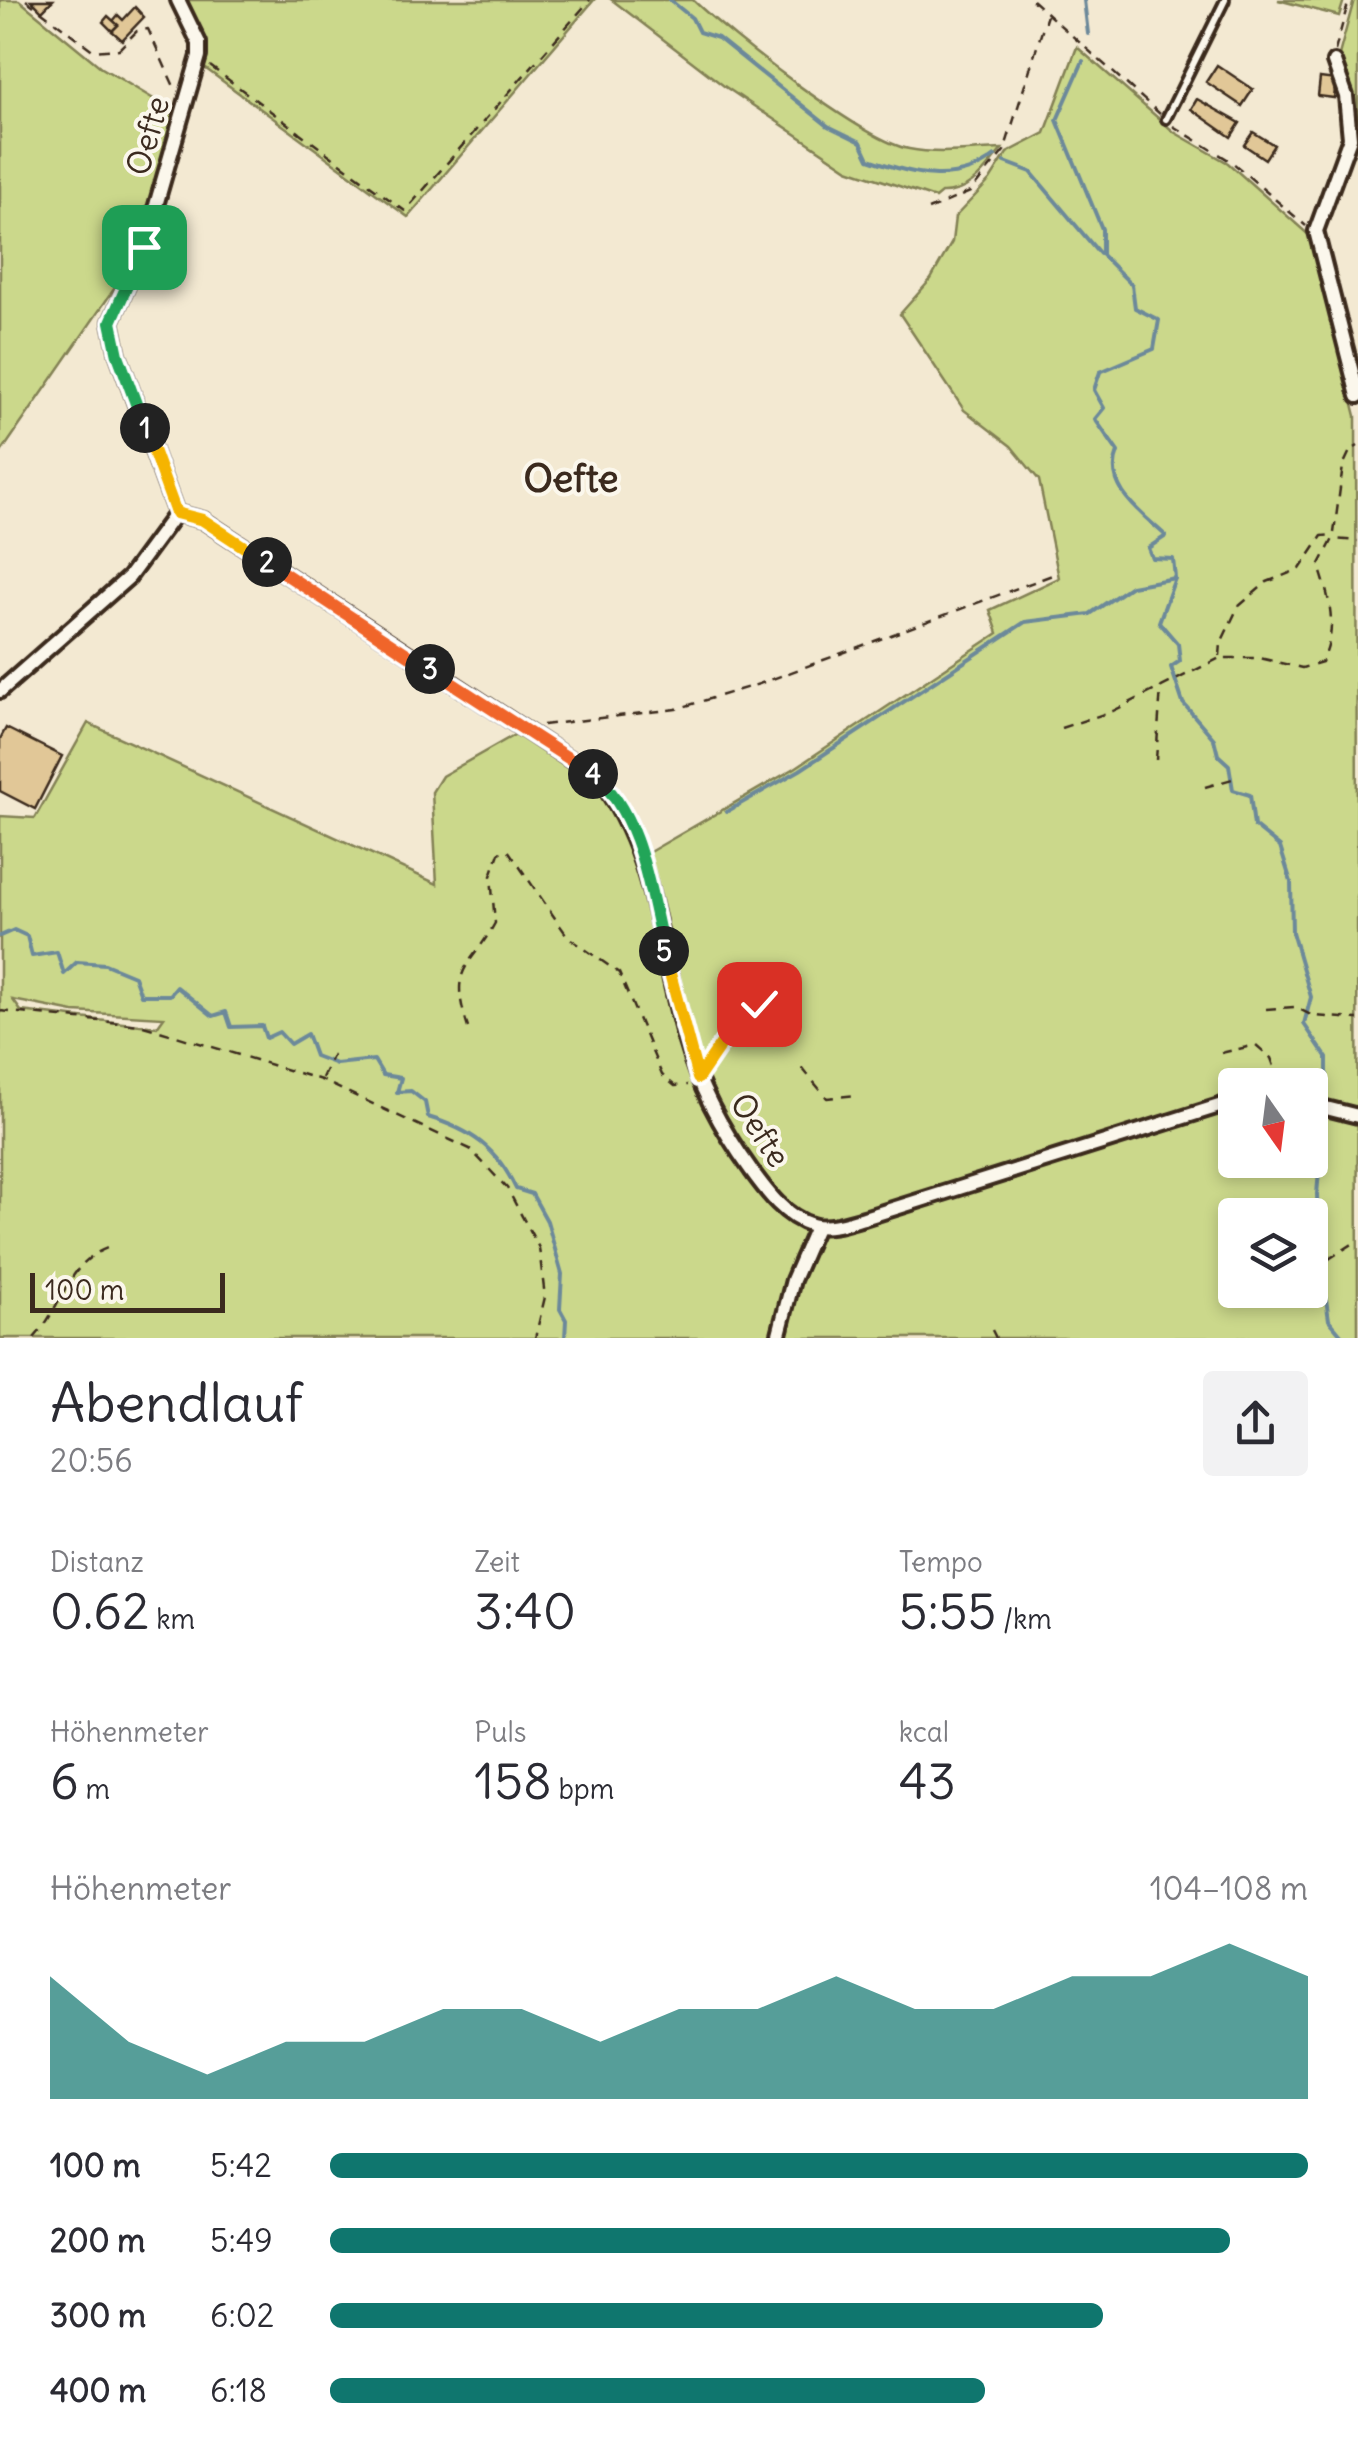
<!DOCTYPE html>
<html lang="de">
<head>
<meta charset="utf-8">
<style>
	body { margin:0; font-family:Delius,sans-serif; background:#f2f2f3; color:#2b2b33; height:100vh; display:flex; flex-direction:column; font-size:38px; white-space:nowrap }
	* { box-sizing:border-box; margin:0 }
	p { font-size:32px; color:#7c7c81 }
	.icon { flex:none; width:55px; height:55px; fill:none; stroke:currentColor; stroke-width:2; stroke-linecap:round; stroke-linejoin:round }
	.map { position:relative; height:1338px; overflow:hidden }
	.side { display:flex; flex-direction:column; background:#fff; flex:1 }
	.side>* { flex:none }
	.needle { width:65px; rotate:166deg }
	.tools { position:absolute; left:1218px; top:1068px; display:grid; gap:20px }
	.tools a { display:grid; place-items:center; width:110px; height:110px; border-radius:10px; background:#fff; box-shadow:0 5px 15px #0003; font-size:50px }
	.scale { position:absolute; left:30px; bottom:25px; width:195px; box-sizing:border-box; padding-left:10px; border:5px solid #3b2a1e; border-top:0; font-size:28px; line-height:35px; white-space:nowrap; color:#3b2a1e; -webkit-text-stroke:8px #fbf7ec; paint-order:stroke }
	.pin { position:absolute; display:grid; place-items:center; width:85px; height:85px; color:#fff; margin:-42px; border-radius:20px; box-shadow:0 5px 15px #0006 }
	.km { position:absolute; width:50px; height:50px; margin:-25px; border-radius:50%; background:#222; color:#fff; font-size:28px; line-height:50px; text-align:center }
	.round { display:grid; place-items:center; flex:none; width:105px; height:105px; border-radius:10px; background:#f2f2f3 }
	.headline { display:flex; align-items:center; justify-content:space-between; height:170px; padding:0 50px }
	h1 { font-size:55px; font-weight:600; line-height:75px }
	.figures { display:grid; grid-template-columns:repeat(3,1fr); gap:15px; height:170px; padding:10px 50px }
	.figures div { display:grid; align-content:center }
	.figures b { font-size:50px; font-weight:600 }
	.figures small { font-size:28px; font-weight:400 }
	.figures p { font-size:28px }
	.chart { height:280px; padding:20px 50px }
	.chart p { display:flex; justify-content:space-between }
	.chart svg { width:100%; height:180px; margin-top:10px; fill:#0f766e; opacity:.7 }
	ul { padding:0 50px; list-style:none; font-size:32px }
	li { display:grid; grid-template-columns:160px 120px 1fr; align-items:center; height:75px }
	li i { height:25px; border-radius:12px; background:#0f766e }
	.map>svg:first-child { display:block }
	.green { fill:#cbd88b; stroke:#838154; stroke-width:2.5; fill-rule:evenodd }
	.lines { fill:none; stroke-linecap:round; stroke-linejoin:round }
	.stream { stroke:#6c899a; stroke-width:4 }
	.building { fill:#e1c797; stroke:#3b2a1e; stroke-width:2.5 }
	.lane-casing { stroke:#3b2a1e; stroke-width:14 }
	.street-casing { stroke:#3b2a1e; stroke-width:20 }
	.path { stroke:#3b2a1e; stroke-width:2.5; stroke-dasharray:10 8; stroke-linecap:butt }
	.lane { stroke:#fbf7ec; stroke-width:6 }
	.street { stroke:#fbf7ec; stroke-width:12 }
	.split-1-casing { stroke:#fff; stroke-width:20 }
	.split-2-casing { stroke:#fff; stroke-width:20 }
	.split-3-casing { stroke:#fff; stroke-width:20 }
	.split-4-casing { stroke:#fff; stroke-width:20 }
	.split-5-casing { stroke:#fff; stroke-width:20 }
	.split-6-casing { stroke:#fff; stroke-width:20 }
	.split-1 { stroke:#22a559; stroke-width:12 }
	.split-2 { stroke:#f5b400; stroke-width:12 }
	.split-3 { stroke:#f0652b; stroke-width:12 }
	.split-4 { stroke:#f0652b; stroke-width:12 }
	.split-5 { stroke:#22a559; stroke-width:12 }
	.split-6 { stroke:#f5b400; stroke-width:12 }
	.labels { text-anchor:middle; stroke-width:8; stroke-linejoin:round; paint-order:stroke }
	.street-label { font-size:32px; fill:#3b2a1e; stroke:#fbf7ec }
	.quarter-label { font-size:38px; font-weight:bold; fill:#3b2a1e; stroke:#fbf7ec }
</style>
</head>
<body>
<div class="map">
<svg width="1358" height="1338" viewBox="0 0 1358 1338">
	<rect width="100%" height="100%" fill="#f3e9d2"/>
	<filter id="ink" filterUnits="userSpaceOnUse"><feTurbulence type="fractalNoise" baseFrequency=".01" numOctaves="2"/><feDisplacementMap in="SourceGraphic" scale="20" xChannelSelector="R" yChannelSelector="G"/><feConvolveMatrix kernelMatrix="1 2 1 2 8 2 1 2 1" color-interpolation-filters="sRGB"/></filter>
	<g filter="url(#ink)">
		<!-- green -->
		<g class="green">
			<path d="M0,0h19l83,68 75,45 -38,140 -139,201z"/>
			<path d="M183,0h411l-186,217 -206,-151 5,-22z"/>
			<path d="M612,0h81c36,35 171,141 216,149 30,6 63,1 93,0 -17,21 -32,45 -61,44l-6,5 -87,-29 -124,-83z"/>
			<path d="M1278,0h66l-5,16z"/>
			<path d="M1354,0h4v122l-19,-67z"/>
			<path d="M1077,47l97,85 54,31 83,74 45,179 2,922h-1358v-522l35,2 53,-95 349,161 -5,-92 10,-16 74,-42 80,47 35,56 57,222 54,90c-54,-93 -71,-191 -96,-295l149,-86 203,-135 -8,-23 69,-32 -20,-98 -28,-34 -47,-36 -64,-96 31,-35 21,-37 3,-25 35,-37 17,-27 38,-20zM13,1000l61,12 90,5 -7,10 -136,-16zM1235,1085h75v75h-75zM1235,1215h75v75h-75z"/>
		</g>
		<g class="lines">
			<!-- stream -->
			<g class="stream">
				<path d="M670,0l22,18 7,14 19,6 110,88 33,16 8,17c44,15 86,28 126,-3"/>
				<path d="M1084,0l4,34"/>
				<path d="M1083,61l-26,59 45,109v26l30,30 3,23 24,12 -5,29 -54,23 -6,18 10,18 -9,11 23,33c-15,36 25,62 48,84l-18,12 4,10 21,1 2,19 -16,44 19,22 2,17 -9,6 12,36 31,36 4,16 11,10 4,25 17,5 4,31 26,21 11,35 1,50 19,65 -7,27 23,34v25"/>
				<path d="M1005,162l26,10 69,82"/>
				<path d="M726,812l74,-42 225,-148 65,-8 41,-28 44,-8"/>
				<path d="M0,936l14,-6 13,6 5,20 25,-4 7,22 13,-12 28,2 29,12 7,19h29l7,-8 36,29 13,-4 5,15 31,-1 4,12 13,-6 11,12 17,-10 8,22 21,8 38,-4 9,15 18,3 -4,14 14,-1 14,11 3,15c43,13 69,31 88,72l16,5 15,27 15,53 -2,35 6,11 -1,18"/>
				<path d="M1319,1257l-2,-63 6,-68"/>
				<path d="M1323,1278l6,42 15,18"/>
			</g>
		</g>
		<!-- building -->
		<g class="building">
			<path d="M31,0h22l-11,11z"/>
			<path d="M135,7l9,10 -22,23 -10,-9 6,-6 -5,-4 5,-6 5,5z"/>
			<path d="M108,16l10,9 -6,6 -9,-9z"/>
			<path d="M1217,65l36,24 -11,17 -36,-24z"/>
			<path d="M1320,78l16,2 -2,18 -16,-2z"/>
			<path d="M1197,99l43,24 -9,14 -40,-28z"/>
			<path d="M1253,132l21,13 -9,14 -21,-14z"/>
			<path d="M6,728l56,28 -27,53 -35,-18v-52z"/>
		</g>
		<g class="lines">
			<!-- lane casing -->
			<g class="lane-casing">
				<path id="lane" d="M1166,119l59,-119"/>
			</g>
			<!-- street casing -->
			<g class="street-casing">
				<g id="street">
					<path d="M1334,62l12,34 4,42 -34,93 42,165"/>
					<path d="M176,513l27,7 394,257c59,74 63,176 89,265 13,46 37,89 65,128 16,22 34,47 61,55 16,5 37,-3 52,-7l371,-117"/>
					<path d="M176,513l-58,-158 -7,-33 33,-75 55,-191v-13l-21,-43"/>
					<path d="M0,691l129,-114 47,-64"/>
					<path d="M1310,1104l48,12"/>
					<path d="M778,1338l15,-58 23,-53"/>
				</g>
			</g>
			<!-- path -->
			<g class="path">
				<path d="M26,0l68,51 25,-2 18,-18 11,-2 28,62"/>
				<path d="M1032,0l128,114"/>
				<path d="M1335,51l14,-51"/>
				<path d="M210,66l195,145 185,-211"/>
				<path d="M1173,126l59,36 74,64"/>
				<path d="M928,210l42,-18 34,-41 43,-136"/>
				<path d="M1334,533l9,-67 7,-15 8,-5"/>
				<path d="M1220,656l1,-13 17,-36 29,-25 33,-13 22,-33 12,-1"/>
				<path d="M543,725l133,-16 83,-25 296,-110"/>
				<path d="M1061,728l52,-17 107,-53h40l42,10 20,-6c16,-33 8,-62 -3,-96l14,-27 25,2"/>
				<path d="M1156,760l5,-73"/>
				<path d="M1205,787l34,-10"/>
				<path d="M1266,1009l29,-2 18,9 45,3"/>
				<path d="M0,1011l140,14 181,55 149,69 37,39 32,60 6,49 -10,41"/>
				<path d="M468,1028c-20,-63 1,-57 27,-105l-4,-47 8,-23 9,-3 60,87 51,36 43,102 13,11 13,-1"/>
				<path d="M1221,1053l35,-8 15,13 10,27"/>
				<path d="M708,1066c17,-30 51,-54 59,-83"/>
				<path d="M802,1068l25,30 29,-3"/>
				<path d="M322,1078l11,-24"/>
				<path d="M1313,1269l41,-26"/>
				<path d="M992,1330l4,8"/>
				<path d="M34,1338c30,-32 33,-80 80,-92"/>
			</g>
			<!-- lane -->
			<use href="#lane" class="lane"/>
			<!-- street -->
			<use href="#street" class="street"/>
		</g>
	</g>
	<g class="lines" filter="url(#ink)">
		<!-- split-1 casing -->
		<g class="split-1-casing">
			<path id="split-1" d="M144,247l-33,75 7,33 27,73"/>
		</g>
		<!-- split-2 casing -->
		<g class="split-2-casing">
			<path id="split-2" d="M145,428l31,85 27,7 64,42"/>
		</g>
		<!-- split-3 casing -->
		<g class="split-3-casing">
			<path id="split-3" d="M267,562l163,107"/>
		</g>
		<!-- split-4 casing -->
		<g class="split-4-casing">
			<path id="split-4" d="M430,669l163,105"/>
		</g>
		<!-- split-5 casing -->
		<g class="split-5-casing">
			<path id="split-5" d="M593,774c49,40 57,120 71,177"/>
		</g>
		<!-- split-6 casing -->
		<g class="split-6-casing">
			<path id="split-6" d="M664,951l34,127 32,-47 29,-27"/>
		</g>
		<!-- split-1 -->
		<use href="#split-1" class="split-1"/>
		<!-- split-2 -->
		<use href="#split-2" class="split-2"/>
		<!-- split-3 -->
		<use href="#split-3" class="split-3"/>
		<!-- split-4 -->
		<use href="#split-4" class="split-4"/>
		<!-- split-5 -->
		<use href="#split-5" class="split-5"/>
		<!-- split-6 -->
		<use href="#split-6" class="split-6"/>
	</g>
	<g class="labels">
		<!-- street labels -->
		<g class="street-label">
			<text transform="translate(148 136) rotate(-74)" y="11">Oefte</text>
			<text transform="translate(760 1130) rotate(57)" y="11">Oefte</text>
		</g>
		<!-- quarter labels -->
		<g class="quarter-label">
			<text x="571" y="492">Oefte</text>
		</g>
	</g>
</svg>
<div class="tools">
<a><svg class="needle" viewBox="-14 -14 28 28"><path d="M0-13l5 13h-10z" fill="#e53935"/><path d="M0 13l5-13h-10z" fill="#7c7c81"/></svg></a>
<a><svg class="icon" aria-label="layers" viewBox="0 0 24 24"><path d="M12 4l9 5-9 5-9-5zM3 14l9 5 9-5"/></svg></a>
</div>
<div class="scale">100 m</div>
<div class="pin" style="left:144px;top:247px;background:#1e9e55"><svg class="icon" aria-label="arrive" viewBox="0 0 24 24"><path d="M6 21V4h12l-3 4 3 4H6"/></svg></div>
<div class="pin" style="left:759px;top:1004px;background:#d93025"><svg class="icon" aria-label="check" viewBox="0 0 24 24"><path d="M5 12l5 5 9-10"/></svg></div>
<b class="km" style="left:145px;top:428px">1</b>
<b class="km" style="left:267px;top:562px">2</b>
<b class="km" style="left:430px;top:669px">3</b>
<b class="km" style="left:593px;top:774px">4</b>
<b class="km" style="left:664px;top:951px">5</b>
</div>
<section class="side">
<div class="headline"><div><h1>Abendlauf</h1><p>20:56</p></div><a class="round"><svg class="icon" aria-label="share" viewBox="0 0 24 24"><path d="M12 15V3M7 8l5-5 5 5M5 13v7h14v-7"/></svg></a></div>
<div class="figures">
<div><p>Distanz</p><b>0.62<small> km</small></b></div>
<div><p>Zeit</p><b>3:40</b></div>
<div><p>Tempo</p><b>5:55<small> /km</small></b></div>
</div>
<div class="figures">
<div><p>Höhenmeter</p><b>6<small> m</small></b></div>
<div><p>Puls</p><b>158<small> bpm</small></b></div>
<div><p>kcal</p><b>43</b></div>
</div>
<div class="chart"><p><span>Höhenmeter</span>104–108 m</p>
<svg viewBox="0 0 160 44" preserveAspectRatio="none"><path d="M0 44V14L10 30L20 38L30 30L40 30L50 22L60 22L70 30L80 22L90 22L100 14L110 22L120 22L130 14L140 14L150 6L160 14V44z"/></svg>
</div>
<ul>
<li><b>100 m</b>5:42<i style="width:100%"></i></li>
<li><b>200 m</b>5:49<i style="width:92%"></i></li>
<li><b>300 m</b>6:02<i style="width:79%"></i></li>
<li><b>400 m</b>6:18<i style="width:67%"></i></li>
</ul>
</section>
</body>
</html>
